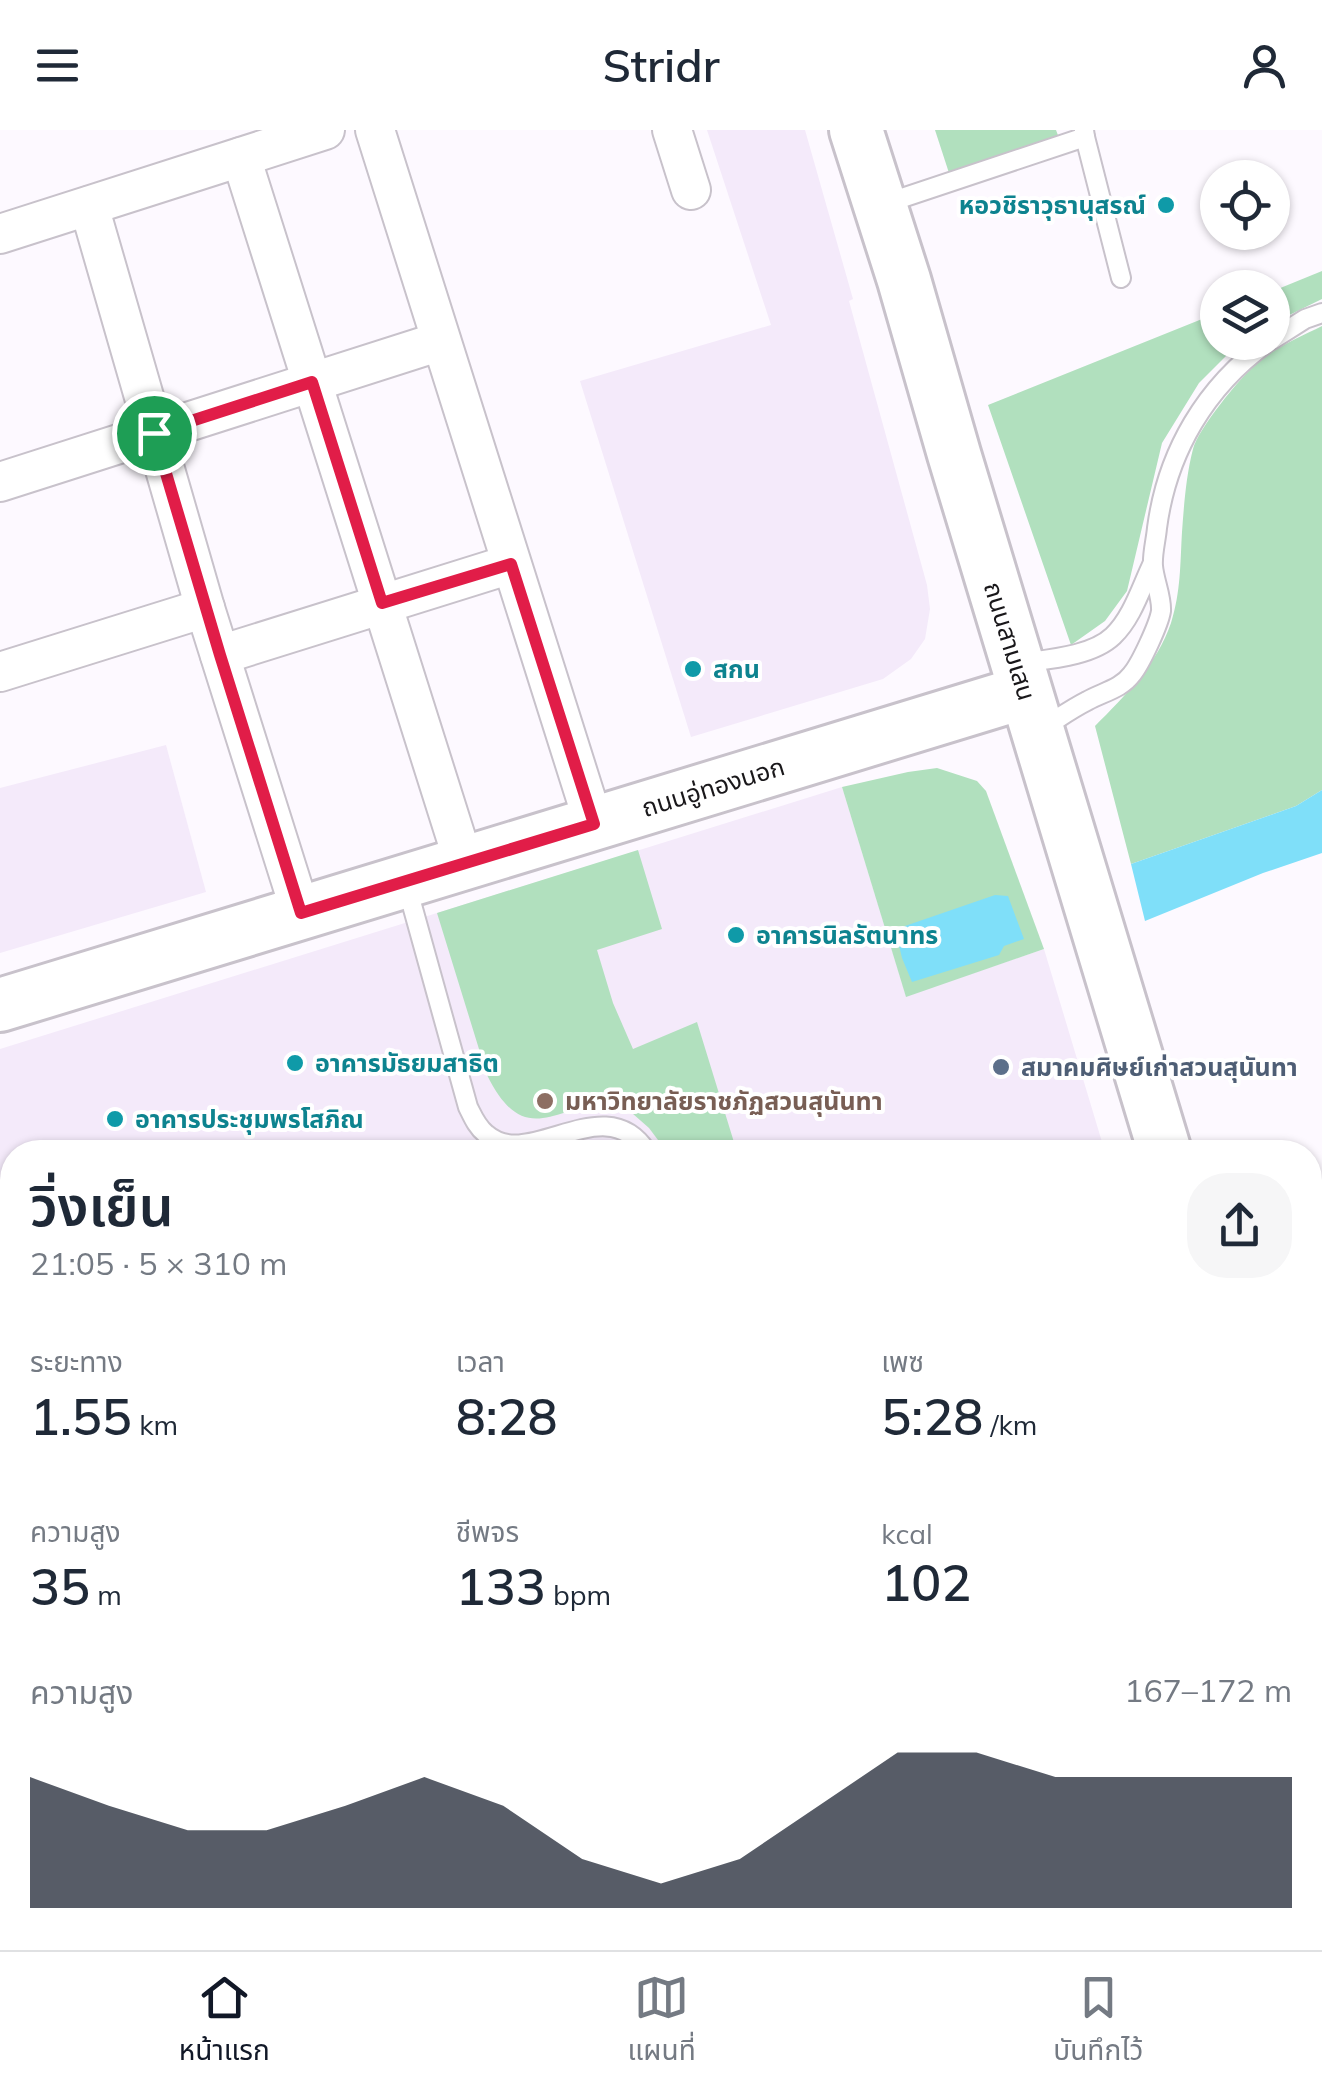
<!DOCTYPE html>
<html lang="th">
<head>
<meta charset="utf-8">
<style>
	body { margin:0; font-family:Mulish,"Noto Sans Thai",sans-serif; background:#f6f6f7; color:#1f2937; height:100vh; display:flex; flex-direction:column; font-size:38px; white-space:nowrap }
	* { box-sizing:border-box; margin:0 }
	p { font-size:32px; color:#747a83 }
	.icon { flex:none; width:55px; height:55px; fill:none; stroke:currentColor; stroke-width:2; stroke-linecap:round; stroke-linejoin:round }
	.map { position:relative; flex:1; overflow:hidden }
	.panel { position:absolute; left:0px; top:1010px; width:1322px; height:810px; display:flex; flex-direction:column; background:#fff; border-radius:40px 40px 0 0; box-shadow:0 2px 8px #0004 }
	.panel>* { flex:none }
	.controls { position:absolute; left:1200px; top:30px; display:grid; gap:20px }
	.controls a { display:grid; place-items:center; width:90px; height:90px; border-radius:50%; background:#fff; box-shadow:0 2px 8px #0004; font-size:50px }
	.pin { position:absolute; display:grid; place-items:center; width:85px; height:85px; color:#fff; margin:-42px; border:5px solid #fff; border-radius:50%; box-shadow:0 2px 10px #0007 }
	.round { display:grid; place-items:center; flex:none; width:105px; height:105px; border-radius:40px; background:#f6f6f7 }
	.head { display:flex; align-items:center; justify-content:space-between; height:170px; padding:0 30px }
	h1 { font-size:55px; font-weight:600; line-height:75px }
	.figures { display:grid; grid-template-columns:repeat(3,1fr); gap:15px; height:170px; padding:10px 30px }
	.figures div { display:grid; align-content:center }
	.figures b { font-size:50px; font-weight:600 }
	.figures small { font-size:28px; font-weight:400 }
	.figures p { font-size:28px }
	.chart { height:280px; padding:20px 30px }
	.chart p { display:flex; justify-content:space-between }
	.chart svg { width:100%; height:180px; margin-top:10px; fill:#111827; opacity:.7 }
	header { display:flex; justify-content:space-between; align-items:center; height:130px; padding:0 30px; background:#fff; font-size:45px; font-weight:600 }
	.tab-bar { display:flex; justify-content:space-around; align-items:center; height:140px; border-top:2px solid #e0e1e3; background:#fff; font-size:28px; color:#747a83 }
	.tab-bar a { display:grid; justify-items:center; gap:5px }
	.tab-bar .current { color:#111827 }
	.map>svg:first-child { display:block }
	.built { fill:#f4eafa }
	.green { fill:#b1e0be }
	.water { fill:#7fdff9 }
	.lines { fill:none; stroke-linecap:round; stroke-linejoin:round }
	.lane-casing { stroke:#c8c2cb; stroke-width:22 }
	.street-casing { stroke:#c8c2cb; stroke-width:42 }
	.secondary-casing { stroke:#c8c2cb; stroke-width:58 }
	.lane { stroke:#fff; stroke-width:18 }
	.street { stroke:#fff; stroke-width:38 }
	.secondary { stroke:#fff; stroke-width:52 }
	.route-casing { stroke:#fff; stroke-width:20 }
	.route { stroke:#e11d48; stroke-width:12 }
	.culture-dot { fill:#0f9aa8; stroke:#fff; stroke-width:4 }
	.service-dot { fill:#5c6f8a; stroke:#fff; stroke-width:4 }
	.education-dot { fill:#8d6e63; stroke:#fff; stroke-width:4 }
	.labels { text-anchor:middle; stroke-width:8; stroke-linejoin:round; paint-order:stroke }
	.culture-label { font-size:25px; font-weight:bold; fill:#0d838f; stroke:#fff; text-anchor:start }
	.street-label { font-size:25px; fill:#19171a; stroke:#fff }
	.service-label { font-size:25px; font-weight:bold; fill:#4e5e75; stroke:#fff; text-anchor:start }
	.education-label { font-size:25px; font-weight:bold; fill:#785e54; stroke:#fff; text-anchor:start }
</style>
</head>
<body>
<header><svg class="icon" aria-label="menu" viewBox="0 0 24 24"><path d="M4 6h16M4 12h16M4 18h16"/></svg>Stridr<svg class="icon" aria-label="person" viewBox="0 0 24 24"><circle cx="12" cy="8" r="4"/><path d="M4 21q1-7 8-7t8 7"/></svg></header>
<div class="map">
<svg width="1322" height="1820" viewBox="0 0 1322 1820">
	<rect width="100%" height="100%" fill="#fdf9ff"/>
	<!-- built -->
	<g class="built">
		<path d="M707,0h98l48,169 -4,2 78,284 3,24 -5,30 -14,20 -28,20 -192,58 -111,-356 191,-56z"/>
		<path d="M166,615l40,147 -206,61v-165z"/>
		<path d="M842,657l64,209 138,-47 61,203h-1093v235l-12,3v-341z"/>
		<path d="M1310,1674l12,38v108h-890l3,-12h875z"/>
	</g>
	<!-- green -->
	<g class="green">
		<path d="M935,0h121l3,8 -110,35z"/>
		<path d="M1322,141v28l-49,24v-32z"/>
		<path d="M1217,183l1,29 25,1 -10,6 -34,34 -37,60 -35,148 -22,30 -34,24 -83,-240z"/>
		<path d="M1322,196v464l-26,16 -165,58 -36,-138c30,-30 62,-62 76,-103 10,-32 9,-58 11,-91 2,-27 4,-56 11,-83 5,-20 46,-70 63,-85 18,-16 44,-27 66,-38z"/>
		<path d="M937,638l40,13 9,10 58,158 -138,48 -64,-210 66,-15z"/>
		<path d="M638,720l24,79 -65,21 16,53 20,46 64,-27 40,130h-70l-18,-24 -33,-29h-12c-58,18 -84,42 -117,-24l-50,-162z"/>
		<path d="M0,1160l12,38v59l-12,3z"/>
		<path d="M12,1291v391l-12,4v-392z"/>
		<path d="M12,1710v98h375l3,12h-390v-107z"/>
		<path d="M897,1808h125l5,12h-146z"/>
		<path d="M1071,1808h128l4,12h-131z"/>
	</g>
	<!-- water -->
	<g class="water">
		<path d="M1322,660v63l-59,20 -118,48 -14,-57 165,-58z"/>
		<path d="M995,765l13,1 16,43 -20,7 -5,9 -87,27 -10,-24 -4,-17 7,-15z"/>
		<path d="M1099,1808h57l3,12h-57z"/>
	</g>
	<g class="lines">
		<!-- lane casing -->
		<g class="lane-casing">
			<g id="lane">
				<path d="M1085,7l36,141"/>
				<path d="M884,74l201,-67 -1,-7"/>
				<path d="M1272,210l33,-21 17,-6"/>
				<path d="M1021,533c29,-4 71,-7 92,-27 19,-18 28,-48 39,-71"/>
				<path d="M1041,599c15,-9 30,-20 46,-28 16,-9 34,-12 45,-27 9,-11 27,-50 29,-63 1,-14 -7,-31 -8,-45 -1,-12 3,-26 4,-38 10,-76 49,-142 111,-186"/>
				<path d="M407,757l61,220c5,10 9,20 18,27 43,39 119,-48 161,18"/>
				<path d="M0,1280l12,-1"/>
				<path d="M0,1698l12,-4"/>
				<path d="M1043,1808l5,12"/>
				<path d="M407,1820l1,-12"/>
				<path d="M592,1820l9,-12"/>
				<path d="M856,1820l16,-12"/>
			</g>
		</g>
		<!-- street casing -->
		<g class="street-casing">
			<g id="street">
				<path d="M375,0l219,694"/>
				<path d="M672,0l19,60"/>
				<path d="M241,27l223,706"/>
				<path d="M89,76l116,402 96,305"/>
				<path d="M0,104l325,-104"/>
				<path d="M0,352l441,-141"/>
				<path d="M220,525l291,-91"/>
				<path d="M0,542l205,-64"/>
				<path d="M1310,1173l12,-5"/>
			</g>
		</g>
		<!-- secondary casing -->
		<g class="secondary-casing">
			<g id="secondary">
				<path d="M856,0l48,150 50,174 211,698"/>
				<path d="M0,875l1025,-313"/>
				<path d="M1310,1521l12,40"/>
			</g>
		</g>
		<!-- lane -->
		<use href="#lane" class="lane"/>
		<!-- street -->
		<use href="#street" class="street"/>
		<!-- secondary -->
		<use href="#secondary" class="secondary"/>
	</g>
	<g class="lines">
		<!-- route casing -->
		<g class="route-casing">
			<path id="route" d="M312,252l70,221 129,-39 83,260 -293,89 -81,-258 -66,-222z"/>
		</g>
		<!-- route -->
		<use href="#route" class="route"/>
	</g>
	<!-- markers -->
	<g class="culture-dot">
		<circle cx="1166" cy="75" r="10"/>
		<circle cx="693" cy="539" r="10"/>
		<circle cx="736" cy="805" r="10"/>
		<circle cx="295" cy="933" r="10"/>
		<circle cx="115" cy="989" r="10"/>
	</g>
	<circle class="service-dot" cx="1001" cy="937" r="10"/>
	<circle class="education-dot" cx="545" cy="971" r="10"/>
	<g class="labels">
		<!-- culture labels -->
		<g class="culture-label">
			<text x="1146" y="84" text-anchor="end">หอวชิราวุธานุสรณ์</text>
			<text x="713" y="548">สกน</text>
			<text x="756" y="814">อาคารนิลรัตนาทร</text>
			<text x="315" y="942">อาคารมัธยมสาธิต</text>
			<text x="135" y="998">อาคารประชุมพรโสภิณ</text>
		</g>
		<!-- street labels -->
		<g class="street-label">
			<text transform="translate(1010 511) rotate(73)" y="9">ถนนสามเสน</text>
			<text transform="translate(713 657) rotate(-17)" y="9">ถนนอู่ทองนอก</text>
		</g>
		<!-- service labels -->
		<g class="service-label">
			<text x="1021" y="946">สมาคมศิษย์เก่าสวนสุนันทา</text>
		</g>
		<!-- education labels -->
		<g class="education-label">
			<text x="565" y="980">มหาวิทยาลัยราชภัฏสวนสุนันทา</text>
		</g>
	</g>
</svg>
<div class="controls">
<a><svg class="icon" aria-label="locate" viewBox="0 0 24 24"><circle cx="12" cy="12" r="6"/><path d="M12 2v4M12 18v4M2 12h4M18 12h4"/></svg></a>
<a><svg class="icon" aria-label="layers" viewBox="0 0 24 24"><path d="M12 4l9 5-9 5-9-5zM3 14l9 5 9-5"/></svg></a>
</div>
<div class="pin" style="left:154px;top:303px;background:#1e9e55"><svg class="icon" aria-label="arrive" viewBox="0 0 24 24"><path d="M6 21V4h12l-3 4 3 4H6"/></svg></div>
<section class="panel">
<div class="head"><div><h1>วิ่งเย็น</h1><p>21:05 · 5 × 310 m</p></div><a class="round"><svg class="icon" aria-label="share" viewBox="0 0 24 24"><path d="M12 15V3M7 8l5-5 5 5M5 13v7h14v-7"/></svg></a></div>
<div class="figures">
<div><p>ระยะทาง</p><b>1.55<small> km</small></b></div>
<div><p>เวลา</p><b>8:28</b></div>
<div><p>เพซ</p><b>5:28<small> /km</small></b></div>
</div>
<div class="figures">
<div><p>ความสูง</p><b>35<small> m</small></b></div>
<div><p>ชีพจร</p><b>133<small> bpm</small></b></div>
<div><p>kcal</p><b>102</b></div>
</div>
<div class="chart"><p><span>ความสูง</span>167–172 m</p>
<svg viewBox="0 0 160 44" preserveAspectRatio="none"><path d="M0 44V12L10 19L20 25L30 25L40 19L50 12L60 19L70 32L80 38L90 32L100 19L110 6L120 6L130 12L140 12L150 12L160 12V44z"/></svg>
</div>
</section>
</div>
<nav class="tab-bar">
<a class="current"><svg class="icon" aria-label="home" viewBox="0 0 24 24"><path d="M3 11l9-7 9 7M6 9v11h12V9"/></svg>หน้าแรก</a>
<a><svg class="icon" aria-label="map" viewBox="0 0 24 24"><path d="M3 6l6-2 6 2 6-2v14l-6 2-6-2-6 2zM9 4v14M15 6v14"/></svg>แผนที่</a>
<a><svg class="icon" aria-label="saved" viewBox="0 0 24 24"><path d="M7 4h10v16l-5-4-5 4z"/></svg>บันทึกไว้</a>
</nav>
</body>
</html>
